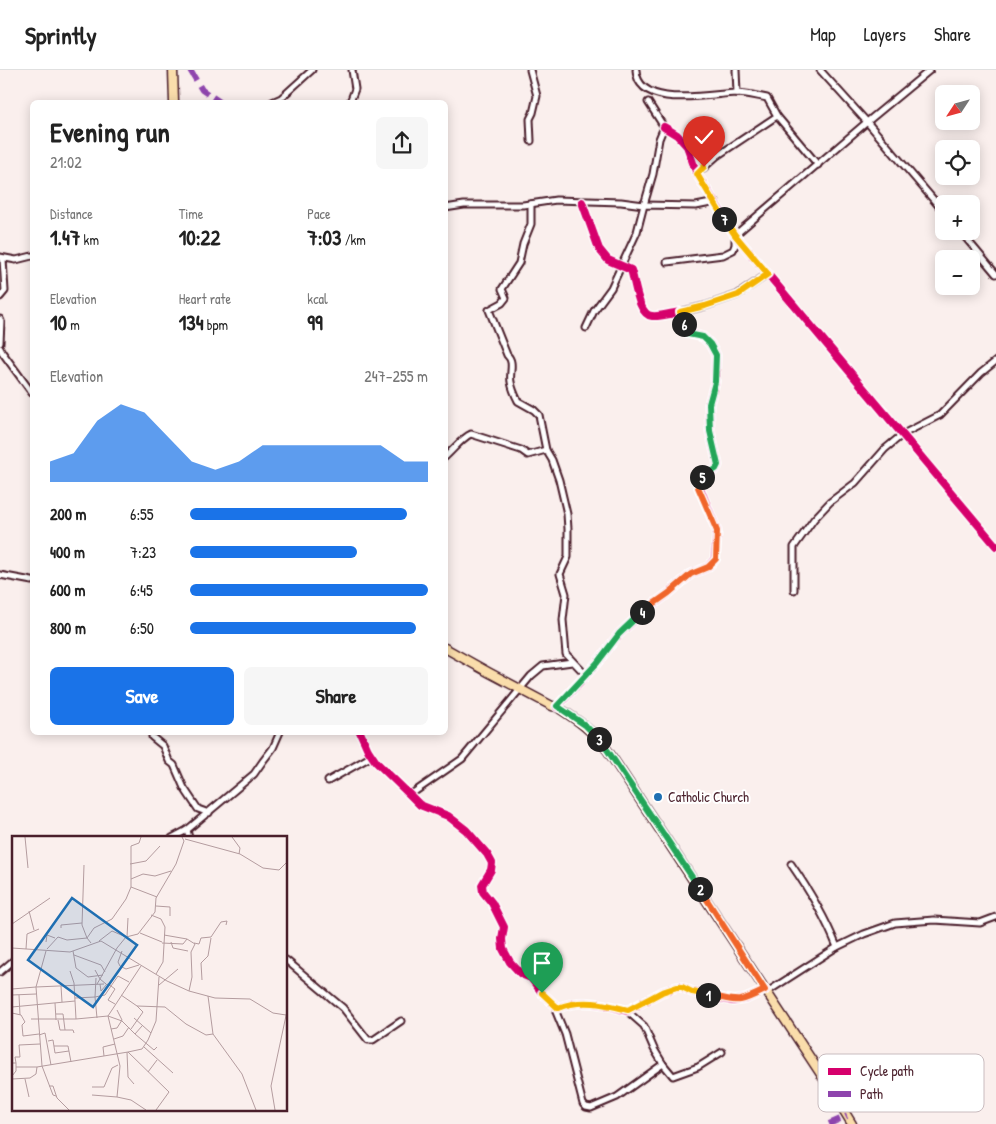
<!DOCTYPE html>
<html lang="en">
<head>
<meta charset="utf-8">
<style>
	body { margin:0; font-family:"Patrick Hand",sans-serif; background:#f6f6f6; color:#222; height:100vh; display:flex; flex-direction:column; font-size:19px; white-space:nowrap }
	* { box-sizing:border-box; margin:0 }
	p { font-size:16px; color:#767676 }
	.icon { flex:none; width:28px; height:28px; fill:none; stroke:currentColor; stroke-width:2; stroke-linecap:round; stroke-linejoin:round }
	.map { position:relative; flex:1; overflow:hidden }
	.details { position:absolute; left:30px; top:30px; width:418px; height:635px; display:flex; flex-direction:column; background:#fff; border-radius:8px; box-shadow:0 2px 12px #0003 }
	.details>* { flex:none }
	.needle { width:32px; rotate:234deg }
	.fabs { position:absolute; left:935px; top:15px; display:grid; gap:10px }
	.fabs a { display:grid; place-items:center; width:45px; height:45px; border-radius:8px; background:#fff; box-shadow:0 2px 12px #0003; font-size:25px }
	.pin { position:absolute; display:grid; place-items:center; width:42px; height:42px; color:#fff; margin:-51px -21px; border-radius:50% 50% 50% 0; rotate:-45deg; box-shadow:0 0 5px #0007 }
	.pin .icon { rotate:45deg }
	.km { position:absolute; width:25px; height:25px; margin:-12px; border-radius:50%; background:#222; color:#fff; font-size:14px; line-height:25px; text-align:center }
	.round { display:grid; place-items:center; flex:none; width:52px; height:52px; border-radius:8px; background:#f6f6f6 }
	.headline { display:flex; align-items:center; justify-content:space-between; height:85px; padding:0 20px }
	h1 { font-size:28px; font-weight:800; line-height:38px }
	.figures { display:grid; grid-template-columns:repeat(3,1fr); gap:8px; height:85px; padding:5px 20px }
	.figures div { display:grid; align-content:center }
	.figures b { font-size:21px; font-weight:800 }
	.figures small { font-size:14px; font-weight:400 }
	.figures p { font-size:14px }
	.chart { height:140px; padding:10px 20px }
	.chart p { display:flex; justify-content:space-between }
	.chart svg { width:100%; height:90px; margin-top:5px; fill:#1a73e8; opacity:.7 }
	.action { display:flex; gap:10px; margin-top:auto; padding:10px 20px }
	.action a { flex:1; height:58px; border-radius:8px; background:#1a73e8; color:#fff; font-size:20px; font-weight:800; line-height:58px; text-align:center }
	.action a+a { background:#f6f6f6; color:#222 }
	ul { padding:0 20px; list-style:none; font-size:16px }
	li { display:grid; grid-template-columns:80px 60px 1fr; align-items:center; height:38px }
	li i { height:12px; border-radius:6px; background:#1a73e8 }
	header { display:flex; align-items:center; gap:30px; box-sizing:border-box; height:70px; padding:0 25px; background:#fff; border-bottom:1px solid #e0e0e0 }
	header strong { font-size:24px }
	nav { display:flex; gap:28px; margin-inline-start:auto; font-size:18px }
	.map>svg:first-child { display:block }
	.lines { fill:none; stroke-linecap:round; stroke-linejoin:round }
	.minor-casing { stroke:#4a1f2b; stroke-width:9 }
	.primary-casing { stroke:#4a1f2b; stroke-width:11 }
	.minor { stroke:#fff; stroke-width:5 }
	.primary { stroke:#faddab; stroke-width:8 }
	.quiet { stroke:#8e44ad; stroke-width:6; stroke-dasharray:12 6; stroke-linecap:butt }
	.cycleway-casing { stroke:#fff; stroke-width:11 }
	.cycleway { stroke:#d6006c; stroke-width:8 }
	.split-1-casing { stroke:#fff; stroke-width:10 }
	.split-2-casing { stroke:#fff; stroke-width:10 }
	.split-3-casing { stroke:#fff; stroke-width:10 }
	.split-4-casing { stroke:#fff; stroke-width:10 }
	.split-5-casing { stroke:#fff; stroke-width:10 }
	.split-6-casing { stroke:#fff; stroke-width:10 }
	.split-7-casing { stroke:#fff; stroke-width:10 }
	.split-8-casing { stroke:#fff; stroke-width:10 }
	.split-1 { stroke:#f5b400; stroke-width:6 }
	.split-2 { stroke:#f0652b; stroke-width:6 }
	.split-3 { stroke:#22a559; stroke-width:6 }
	.split-4 { stroke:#22a559; stroke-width:6 }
	.split-5 { stroke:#f0652b; stroke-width:6 }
	.split-6 { stroke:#22a559; stroke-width:6 }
	.split-7 { stroke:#f5b400; stroke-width:6 }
	.split-8 { stroke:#f5b400; stroke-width:6 }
	.poi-dot { fill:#1f6fb2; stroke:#fff; stroke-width:2 }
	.labels { text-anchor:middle; stroke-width:4; stroke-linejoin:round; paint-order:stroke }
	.poi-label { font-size:14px; fill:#4a1f2b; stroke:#fff; text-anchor:start }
	.inset-road { fill:none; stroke:#b49c9f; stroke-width:1 }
	.view { fill:#1f6fb2; fill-opacity:0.15; stroke:#1f6fb2; stroke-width:2.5 }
	.inset-edge { fill:none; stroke:#4a1f2b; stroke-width:2.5 }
	.key { fill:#fff; stroke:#c9bcbf; stroke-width:1 }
	.key-label { font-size:14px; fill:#4a1f2b }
</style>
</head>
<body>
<header>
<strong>Sprintly</strong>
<nav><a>Map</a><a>Layers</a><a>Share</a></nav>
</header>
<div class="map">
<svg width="996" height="1054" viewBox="0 0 996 1054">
	<rect width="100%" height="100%" fill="#faefed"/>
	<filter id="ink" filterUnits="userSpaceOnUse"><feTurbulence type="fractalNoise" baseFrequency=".02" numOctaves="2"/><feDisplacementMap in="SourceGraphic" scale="10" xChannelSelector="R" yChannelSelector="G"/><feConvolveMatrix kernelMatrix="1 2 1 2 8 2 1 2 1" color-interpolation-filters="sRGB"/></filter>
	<g filter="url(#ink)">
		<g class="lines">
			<!-- minor casing -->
			<g class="minor-casing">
				<g id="minor">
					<path d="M530,0l7,26 -4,17 -3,6 1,22"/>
					<path d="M636,0c2,40 74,24 99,23 11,0 21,3 32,5l10,18 -60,40 -20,18"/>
					<path d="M736,0l1,23"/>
					<path d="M820,0l47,52 63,-52"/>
					<path d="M272,32l9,-4 31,-28"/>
					<path d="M350,32l5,-13 -3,-19"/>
					<path d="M777,46l41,49"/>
					<path d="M664,57l13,8 10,11 10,28 38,61 261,311"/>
					<path d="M531,134v20l-8,20 -4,19 -17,26 4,9 -4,5 -13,7 18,45c8,7 2,18 4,27 1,6 4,13 7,19l16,9 5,5 7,35 6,10 7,20 8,34 1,15v28l-8,17 6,20 -3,26 3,34 20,21"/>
					<path d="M445,138l19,-3h59l33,-5 65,2 23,3 9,-31 6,-35 5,-12 -16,-25"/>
					<path d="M960,161l36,43"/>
					<path d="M0,187l16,3 16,-4"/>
					<path d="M667,192l56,-7 10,-5 2,-5v-10l132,-113 77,90"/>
					<path d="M0,227l5,-6 -2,-32"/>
					<path d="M680,242l25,-6 32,-11 31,-21"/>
					<path d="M0,249l1,2 -1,22"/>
					<path d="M586,258l8,-17 17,-23 26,-56 7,-27 52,1 20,-4"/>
					<path d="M0,278l2,4 30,41"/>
					<path d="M445,387c7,-6 18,-20 26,-23l50,16 7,5 18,-5"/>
					<path d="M0,505l32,6"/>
					<path d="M794,520v-43l20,-28 16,-17 25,-19 30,-34 18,-15 37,-19 41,-42 15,-12"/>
					<path d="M557,637l40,-44 22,-29 24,-22 26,-19 22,-19 17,-7 7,-8 2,-28 -20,-50 19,-12 2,-4 -8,-34 -1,-27 6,-22 1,-27 -6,-11 -7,-7 -15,-4 -8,-21c-8,1 -20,5 -28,4 -14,-1 -17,-35 -21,-46l-23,-10 -9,-11 -17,-47"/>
					<path d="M152,662v5l11,9 6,15 5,4 10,23 14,21 11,4"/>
					<path d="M360,662l8,18 8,12 34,33 10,10 28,11 18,14 21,24 5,9 -1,7 -9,15 1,7 9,11 12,24 -2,12 1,10 7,13 11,12 10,4 11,15 16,15c23,-10 47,-4 69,3l35,-19 15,-5h5l10,5 41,9 13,-2 19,-9"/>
					<path d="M328,711l44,-25"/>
					<path d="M410,725l52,-36 69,-83 12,-10 29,-4"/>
					<path d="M187,760l2,8"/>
					<path d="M172,768l15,-8 67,-56 9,-13 10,-13 7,-16"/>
					<path d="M791,794c18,26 34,53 46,83"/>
					<path d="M286,890l57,48 25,32h5l28,-19"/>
					<path d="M0,902l14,-12"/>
					<path d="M767,922l70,-45 27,-13 31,-11 39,-3 46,3 16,-6"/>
					<path d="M558,938l-2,4 9,22 18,70 3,3 5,1 26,-11 46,-33"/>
					<path d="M627,941l17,15 10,23 9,15 10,12 25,-9 24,-15"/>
				</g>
			</g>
			<!-- primary casing -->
			<g class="primary-casing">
				<g id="primary">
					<path d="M173,0l1,32"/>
					<path d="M445,578l43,24 64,34 5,1c23,15 34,22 51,44l222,337 22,36"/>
				</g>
			</g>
			<!-- minor -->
			<use href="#minor" class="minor"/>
			<!-- primary -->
			<use href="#primary" class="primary"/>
			<!-- quiet -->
			<g class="quiet">
				<path d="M190,0l12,20 18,12"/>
				<path d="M829,1054l18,-8"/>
			</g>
			<!-- cycleway casing -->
			<g class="cycleway-casing">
				<g id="cycleway">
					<path d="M664,57l13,8 10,11 10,28 38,61 261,311"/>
					<path d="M557,637l40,-44 22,-29 24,-22 26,-19 22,-19 17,-7 7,-8 2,-28 -20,-50 19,-12 2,-4 -8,-34 -1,-27 6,-22 1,-27 -6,-11 -7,-7 -15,-4 -8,-21c-8,1 -20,5 -28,4 -14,-1 -17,-35 -21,-46l-23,-10 -9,-11 -17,-47"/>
					<path d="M360,662l8,18 8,12 34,33 10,10 28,11 18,14 21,24 5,9 -1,7 -9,15 1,7 9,11 12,24 -2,12 1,10 7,13 11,12 10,4 11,15 16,15c23,-10 47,-4 69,3l35,-19 15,-5h5l10,5 41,9 13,-2 19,-9"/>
				</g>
			</g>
			<!-- cycleway -->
			<use href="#cycleway" class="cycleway"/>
		</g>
	</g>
	<g class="lines" filter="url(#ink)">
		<!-- split-1 casing -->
		<g class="split-1-casing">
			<path id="split-1" d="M542,923l16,15c23,-10 47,-4 70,2l34,-18 15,-5h5l10,5 16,3"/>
		</g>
		<!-- split-2 casing -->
		<g class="split-2-casing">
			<path id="split-2" d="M700,819l65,101c-30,15 -26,11 -57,5"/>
		</g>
		<!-- split-3 casing -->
		<g class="split-3-casing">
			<path id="split-3" d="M599,669l9,12 92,138"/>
		</g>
		<!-- split-4 casing -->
		<g class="split-4-casing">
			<path id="split-4" d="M599,669l-14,-14 -28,-19 40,-43 22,-29 23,-22"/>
		</g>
		<!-- split-5 casing -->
		<g class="split-5-casing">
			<path id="split-5" d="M642,542l27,-19 22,-19 17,-7 8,-8 1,-28 -19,-44 -1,-6 5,-4"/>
		</g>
		<!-- split-6 casing -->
		<g class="split-6-casing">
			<path id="split-6" d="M684,254l4,10 15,3 7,7 6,11 -1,27 -6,22 1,27 8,34 -2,4 -14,8"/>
		</g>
		<!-- split-7 casing -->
		<g class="split-7-casing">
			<path id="split-7" d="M684,254l-4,-12 25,-6 33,-11 30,-21 -33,-39 -11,-16"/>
		</g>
		<!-- split-8 casing -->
		<g class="split-8-casing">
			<path id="split-8" d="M704,97l-7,7 27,45"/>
		</g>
		<!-- split-1 -->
		<use href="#split-1" class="split-1"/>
		<!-- split-2 -->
		<use href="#split-2" class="split-2"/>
		<!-- split-3 -->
		<use href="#split-3" class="split-3"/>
		<!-- split-4 -->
		<use href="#split-4" class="split-4"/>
		<!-- split-5 -->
		<use href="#split-5" class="split-5"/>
		<!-- split-6 -->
		<use href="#split-6" class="split-6"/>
		<!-- split-7 -->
		<use href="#split-7" class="split-7"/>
		<!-- split-8 -->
		<use href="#split-8" class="split-8"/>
	</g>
	<!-- markers -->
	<circle class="poi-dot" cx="658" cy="727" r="5"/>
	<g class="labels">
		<!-- poi labels -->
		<g class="poi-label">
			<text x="668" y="732">Catholic Church</text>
		</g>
	</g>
	<!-- overview -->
	<g transform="translate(12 766)">
		<rect width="275" height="275" fill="#faefed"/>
		<path class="inset-road" d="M13,1l3,31M220,1l8,11 -1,6M173,3l55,15 23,14 16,2 8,-8M118,28l16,-3 14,-15M72,29l-2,60 5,13 7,-10 18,-9 14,-20 5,-12v-19M119,32v-22l8,-3 2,-6M119,43l12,-5 12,2 16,-5M119,51l26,10M275,62v92M144,70l14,1v9M17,75l5,19M139,79l10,4 4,8 -2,35 -7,12M0,88l38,-26M49,92v-3l21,-2M128,97l22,9M152,99l23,4M115,101l1,-19M87,105l13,-10 14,6M34,106l1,-7 8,3M159,106l2,6 15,3M150,107l21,1 4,-5 8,5 -4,8 1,25 -3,14M182,107l5,1 2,-6 10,-1 10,-15 6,-1 -1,4M0,112l58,4 31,-11 66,40 22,10 26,7 35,1 23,14 13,2M14,113l1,-15 12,-5M35,113l11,-12 9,3 20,-2 4,5M61,115l3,17 12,9 15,-2M110,115l-4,11 2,4 6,3 13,-4M62,119l27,10 4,7M83,134l5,9 -3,5M190,144l-1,-17 7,-7 3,-18M88,148l1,7 6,-7 4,2 7,-10 11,6M94,148l-6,-5 17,-31 9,-11 12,-3 17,-22 1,-14 20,-34 8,-23 -2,-4M147,149l19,-16M49,150l1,16M0,153l24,-2 10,-36M0,159l24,-1M7,159l1,20M109,159l16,11 28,1 21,17 20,11 7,-1M196,160l5,38 29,40 14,36M63,162l20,-1 1,-19M43,167l1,17M0,171l63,-6M0,177l9,2 4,7M44,178h7l2,16h8l1,3M85,182l-2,-21 10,-2 6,-9 4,3 -7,11 7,4M122,182l17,15M19,183h45l-2,-36 -4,-12M64,183l32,-3 33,-50M46,184l2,10h5M13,186l-3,3 1,11 16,-2M130,190l-7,8 -13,-13 -14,-5 12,50 -3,31 14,3 15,10M99,193l6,-1 5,-8 -5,-10M119,193l12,-17 -6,-6M123,198l19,16 3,-3M27,199l6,-2 6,32M102,203l9,-3 6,-9M36,205l5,-1 2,13 14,-2M42,210h14l3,16M132,211l29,26M115,216l1,25 6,7M92,220l-1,-9 12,-3M0,227h4v8l-4,5M4,227l-1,-6h5l-1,-12 21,-1M4,231h21M136,236l9,-12M0,243l18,-1 6,-4 1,-7 91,-15M13,243l4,18M37,250h4l4,12 12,12M80,251h12l8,-19 6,-3M80,259l25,2M44,260l-3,-1 -11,-29 -6,-79 68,-3M144,274l13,-18 -41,-40 14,-3 6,-9 8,-19 3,-44M263,274l-4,-24 16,-75"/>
		<path class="view" d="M60,62l65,47 -44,62 -65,-47z"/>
		<rect width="275" height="275" class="inset-edge"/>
	</g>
	<!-- legend -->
	<rect x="818" y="984" width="166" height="58" rx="8" class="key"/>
	<rect x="828" y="998" width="23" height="7" fill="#d6006c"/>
	<rect x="828" y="1021" width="23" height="6" fill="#8e44ad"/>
	<g class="key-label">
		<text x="860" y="1006">Cycle path</text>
		<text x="860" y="1029">Path</text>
	</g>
</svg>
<div class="fabs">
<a><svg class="needle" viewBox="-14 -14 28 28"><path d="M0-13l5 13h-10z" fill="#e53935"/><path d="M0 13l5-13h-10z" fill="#767676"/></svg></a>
<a><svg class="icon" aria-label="locate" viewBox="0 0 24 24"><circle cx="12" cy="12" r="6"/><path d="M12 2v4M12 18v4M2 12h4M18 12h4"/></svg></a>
<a>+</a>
<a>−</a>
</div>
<div class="pin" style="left:542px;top:923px;background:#1e9e55"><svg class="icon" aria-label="arrive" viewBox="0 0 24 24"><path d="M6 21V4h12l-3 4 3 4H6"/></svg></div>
<div class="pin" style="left:704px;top:97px;background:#d93025"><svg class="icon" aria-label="check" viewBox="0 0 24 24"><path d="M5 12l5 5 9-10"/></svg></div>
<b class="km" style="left:708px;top:925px">1</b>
<b class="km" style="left:700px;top:819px">2</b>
<b class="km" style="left:599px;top:669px">3</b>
<b class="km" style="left:642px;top:542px">4</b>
<b class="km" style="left:702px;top:407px">5</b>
<b class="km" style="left:684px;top:254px">6</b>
<b class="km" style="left:724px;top:149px">7</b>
<section class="details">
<div class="headline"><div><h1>Evening run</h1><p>21:02</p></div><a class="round"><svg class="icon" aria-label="share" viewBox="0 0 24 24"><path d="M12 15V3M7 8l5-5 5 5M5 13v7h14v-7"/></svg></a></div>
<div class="figures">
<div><p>Distance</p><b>1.47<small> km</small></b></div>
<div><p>Time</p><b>10:22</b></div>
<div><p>Pace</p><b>7:03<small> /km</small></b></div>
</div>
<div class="figures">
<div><p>Elevation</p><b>10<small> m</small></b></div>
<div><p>Heart rate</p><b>134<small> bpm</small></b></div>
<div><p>kcal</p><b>99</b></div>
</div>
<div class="chart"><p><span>Elevation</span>247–255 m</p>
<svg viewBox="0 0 160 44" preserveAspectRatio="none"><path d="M0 44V34L10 30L20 14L30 6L40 10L50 22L60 34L70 38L80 34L90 26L100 26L110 26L120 26L130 26L140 26L150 34L160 34V44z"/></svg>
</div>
<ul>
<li><b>200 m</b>6:55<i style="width:91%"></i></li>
<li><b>400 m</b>7:23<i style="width:70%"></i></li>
<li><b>600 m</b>6:45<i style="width:100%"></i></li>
<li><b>800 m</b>6:50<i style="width:95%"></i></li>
</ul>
<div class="action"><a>Save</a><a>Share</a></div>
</section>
</div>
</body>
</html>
